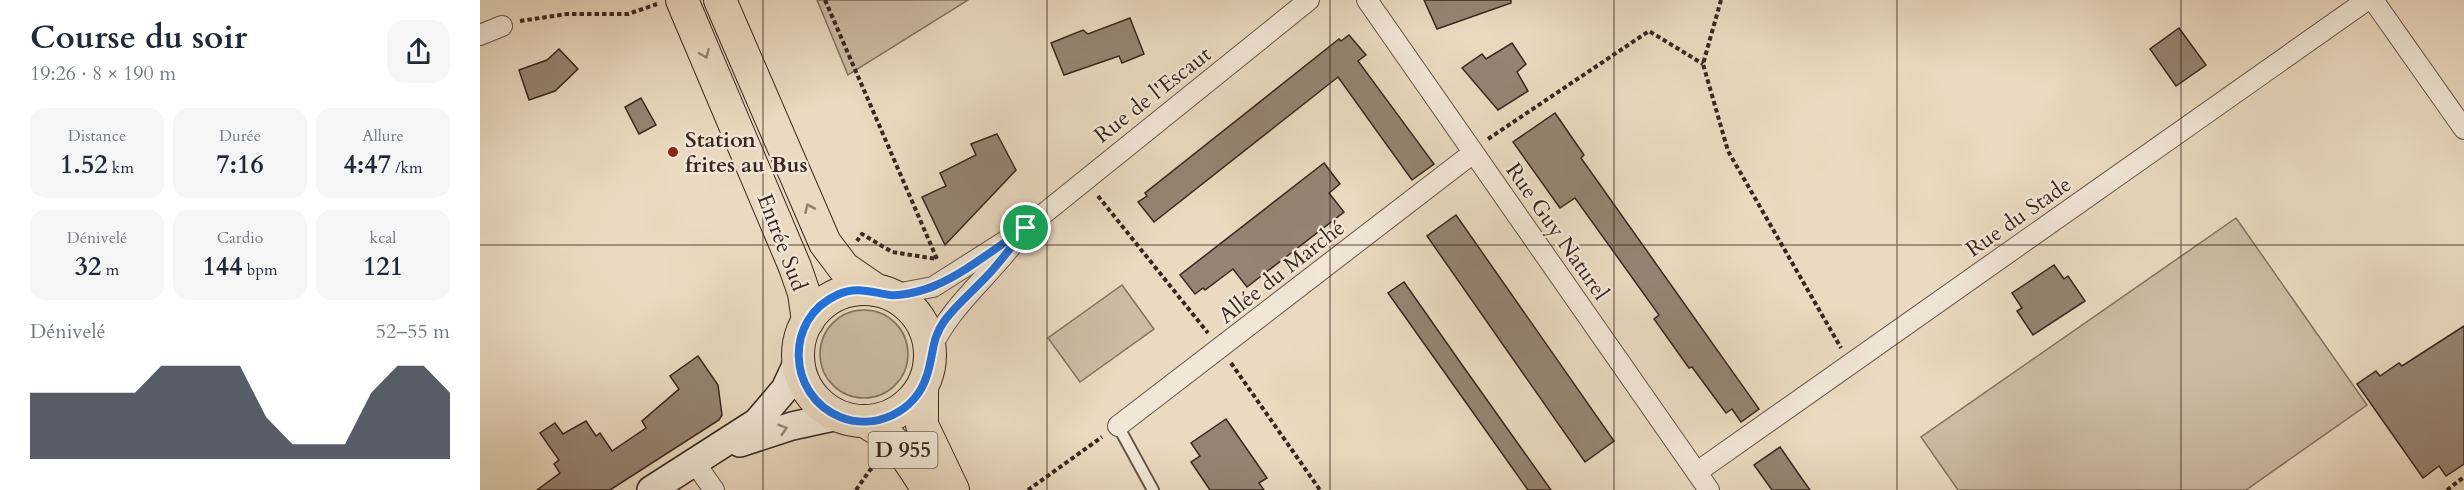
<!DOCTYPE html>
<html lang="fr">
<head>
<meta charset="utf-8">
<style>
	body { margin:0; font-family:Cardo,serif; background:#f6f6f7; color:#1f2937; height:100vh; display:flex; flex-direction:column; font-size:22px; white-space:nowrap }
	* { box-sizing:border-box; margin:0 }
	p { font-size:20px; color:#747a83 }
	.icon { flex:none; width:33px; height:33px; fill:none; stroke:currentColor; stroke-width:2; stroke-linecap:round; stroke-linejoin:round }
	.map { position:relative; flex:1; overflow:hidden }
	.side { display:flex; flex-direction:column; background:#fff; width:480px }
	.side>* { flex:none }
	.pin { position:absolute; display:grid; place-items:center; width:51px; height:51px; color:#fff; margin:-26px; border:3px solid #fff; border-radius:50%; box-shadow:0 2px 6px #0007 }
	.round { display:grid; place-items:center; flex:none; width:63px; height:63px; border-radius:18px; background:#f6f6f7 }
	.headline { display:flex; align-items:center; justify-content:space-between; height:102px; padding:0 30px }
	h1 { font-size:33px; font-weight:700; line-height:45px }
	.metrics { display:grid; grid-template-columns:repeat(3,1fr); gap:9px; height:102px; padding:6px 30px }
	.metrics div { display:grid; align-content:center; border-radius:15px; background:#f6f6f7; text-align:center }
	.metrics b { font-size:26px; font-weight:700 }
	.metrics small { font-size:16px; font-weight:400 }
	.metrics p { font-size:16px }
	.chart { height:168px; padding:12px 30px }
	.chart p { display:flex; justify-content:space-between }
	.chart svg { width:100%; height:108px; margin-top:6px; fill:#111827; opacity:.7 }
	main { display:flex; flex:1; min-height:0 }
	.map>svg:first-child { display:block }
	.green { fill:#cdbca5; stroke:#837262; stroke-width:1.5 }
	.building { fill:#968473; stroke:#39271f; stroke-width:1.5 }
	.lines { fill:none; stroke-linecap:round; stroke-linejoin:round }
	.lane-casing { stroke:#665448; stroke-width:14 }
	.street-casing { stroke:#665448; stroke-width:22 }
	.secondary-casing { stroke:#39271f; stroke-width:30 }
	.primary-casing { stroke:#39271f; stroke-width:34 }
	.path { stroke:#39271f; stroke-width:4; stroke-dasharray:4.5 3; stroke-linecap:butt }
	.lane { stroke:#f2e7d7; stroke-width:10 }
	.street { stroke:#f2e7d7; stroke-width:20 }
	.secondary { stroke:#f2e7d7; stroke-width:27 }
	.primary { stroke:#ebdac1; stroke-width:32 }
	.oneway { stroke:#928070 }
	.oneway2 { stroke:#96877b }
	.route-casing { stroke:#fff; stroke-width:12 }
	.route { stroke:#1a73e8; stroke-width:8 }
	.grid { fill:none; stroke:#39271f; stroke-width:1.5; stroke-opacity:0.55 }
	.poi-dot { fill:#8f2418; stroke:#f2e7d7; stroke-width:2 }
	.labels { text-anchor:middle; stroke-width:4.5; stroke-linejoin:round; paint-order:stroke }
	.shield { fill:#f2e7d7; stroke:#706156; stroke-width:1.5 }
	.shield-label { font-size:21px; font-weight:bold; fill:#39271f }
	.street-label { font-size:22px; fill:#39271f; stroke:#f2e7d7 }
	.poi-label { font-size:22px; font-weight:bold; fill:#39271f; stroke:#f2e7d7; text-anchor:start }
</style>
</head>
<body>
<main>
<section class="side">
<div class="headline"><div><h1>Course du soir</h1><p>19:26 · 8 × 190 m</p></div><a class="round"><svg class="icon" aria-label="share" viewBox="0 0 24 24"><path d="M12 15V3M7 8l5-5 5 5M5 13v7h14v-7"/></svg></a></div>
<div class="metrics">
<div><p>Distance</p><b>1.52<small> km</small></b></div>
<div><p>Durée</p><b>7:16</b></div>
<div><p>Allure</p><b>4:47<small> /km</small></b></div>
</div>
<div class="metrics">
<div><p>Dénivelé</p><b>32<small> m</small></b></div>
<div><p>Cardio</p><b>144<small> bpm</small></b></div>
<div><p>kcal</p><b>121</b></div>
</div>
<div class="chart"><p><span>Dénivelé</span>52–55 m</p>
<svg viewBox="0 0 160 44" preserveAspectRatio="none"><path d="M0 44V17L10 17L20 17L30 17L40 17L50 6L60 6L70 6L80 6L90 27L100 38L110 38L120 38L130 17L140 6L150 6L160 17V44z"/></svg>
</div>
</section>
<div class="map">
<svg width="1984" height="490" viewBox="0 0 1984 490">
	<rect width="100%" height="100%" fill="#ebdac1"/>
	<filter id="stains"><feTurbulence type="fractalNoise" baseFrequency=".00333" numOctaves="4"/><feColorMatrix values="0 0 0 0 .2 0 0 0 0 .09 0 0 0 0 .02 0 0 0 .5 -.17"/></filter>
	<radialGradient id="worn" r=".72"><stop offset=".6" stop-color="#630" stop-opacity="0"/><stop offset="1" stop-color="#630" stop-opacity=".3"/></radialGradient>
	<!-- green -->
	<g class="green">
		<path d="M337,0h151l-120,75z"/>
		<path d="M1756,218l131,187 -121,85h-288l-37,-53z"/>
		<path d="M642,285l32,44 -74,53 -32,-44z"/>
		<circle cx="384" cy="354" r="44"/>
	</g>
	<!-- building -->
	<g class="building">
		<path d="M944,0h87v3l-74,26z"/>
		<path d="M650,18l14,36 -22,9 -3,-7 -55,19 -13,-32 32,-13 5,4z"/>
		<path d="M1699,28l27,37 -30,21 -26,-37z"/>
		<path d="M869,35l17,20 -8,6 76,103 -22,16 -74,-103 -184,145 -16,-20 9,-6 -2,-3 194,-154 2,2z"/>
		<path d="M1032,43l14,21 -9,8 11,19 -30,19 -36,-42 20,-14 4,5z"/>
		<path d="M79,49l19,20 -23,22 -26,9 -10,-30 28,-10z"/>
		<path d="M161,98l15,27 -17,9 -14,-27z"/>
		<path d="M1075,113l29,42 -3,3 178,251 -18,13 -9,-13 -6,4 -34,-46 -3,1 -35,-49 5,-4 -84,-117 -15,10 -47,-66z"/>
		<path d="M517,134l19,36 -71,75 -23,-48 24,-11 -6,-13 36,-18 -5,-11z"/>
		<path d="M844,163l16,21 -11,9 15,19 -97,75 -14,-18 -28,21 -2,-2 -8,6 -15,-19z"/>
		<path d="M976,215l158,226 -29,21 -158,-226z"/>
		<path d="M1574,265l10,14 4,-3 17,25 -52,34 -16,-24 5,-3 -10,-15z"/>
		<path d="M924,282l56,80 91,128h-23l-83,-117 -57,-80z"/>
		<path d="M1984,326v138l-18,12 -7,-10 -16,12 -66,-94 19,-13 4,5 19,-13 3,3z"/>
		<path d="M218,356l20,29 4,30 -3,5 -109,70h-73l23,-17 -6,-9 5,-4 -19,-27 15,-10 8,11 23,-13 10,15 4,-3 12,18 34,-23 -4,-7 37,-32 -9,-13z"/>
		<path d="M746,419l41,59 -8,5 5,7h-54l-19,-28 9,-6 -9,-13z"/>
		<path d="M1300,447l20,29 10,14h-38l-18,-25z"/>
	</g>
	<g class="lines">
		<!-- lane casing -->
		<g class="lane-casing">
			<path id="lane" d="M638,426l35,64"/>
		</g>
		<!-- street casing -->
		<g class="street-casing">
			<g id="street">
				<path d="M887,0l342,490"/>
				<path d="M1893,0l91,129"/>
				<path d="M0,35l22,-9"/>
				<path d="M410,295l43,-8 93,-59 283,-228"/>
				<path d="M450,351c19,-44 58,-73 86,-111"/>
				<path d="M638,426l355,-273"/>
				<path d="M215,463l19,27"/>
				<path d="M1217,472l670,-472"/>
			</g>
		</g>
		<!-- secondary casing -->
		<g class="secondary-casing">
			<g id="secondary">
				<path d="M260,443l52,-17 46,-10"/>
				<path d="M171,490l106,-68 28,-33 13,-28"/>
			</g>
		</g>
		<!-- primary casing -->
		<g class="primary-casing">
			<g id="primary">
				<path d="M202,0l113,267 9,26 4,28"/>
				<path d="M240,0l105,243 19,25 32,22"/>
				<circle cx="384" cy="355" r="66"/>
				<path d="M442,388v37l31,65"/>
				<path d="M386,422c32,18 43,37 62,68"/>
			</g>
		</g>
		<!-- path -->
		<g class="path">
			<path d="M345,0l112,259 -45,-7 -30,-18 -5,7"/>
			<path d="M1241,0l-18,64 25,87 113,197"/>
			<path d="M40,21l47,-7h61l29,-10"/>
			<path d="M1008,139l161,-108 54,33"/>
			<path d="M618,196l110,137"/>
			<path d="M751,363l89,127"/>
			<path d="M376,490l14,-20 9,-7"/>
			<path d="M548,490l74,-53"/>
			<path d="M1967,490l17,-13"/>
		</g>
		<!-- lane -->
		<use href="#lane" class="lane"/>
		<!-- street -->
		<use href="#street" class="street"/>
		<!-- secondary -->
		<use href="#secondary" class="secondary"/>
		<!-- primary -->
		<use href="#primary" class="primary"/>
	</g>
	<!-- one-way arrows -->
	<defs><path id="oneway-chevron" d="M-2-3.5L2.5 0L-2 3.5" fill="none" stroke-width="1.6" stroke-linecap="round" stroke-linejoin="round" transform="scale(1.5)"/></defs>
	<g class="oneway">
		<use href="#oneway-chevron" transform="translate(225 54) rotate(67)"/>
		<use href="#oneway-chevron" transform="translate(329 208) rotate(-114)"/>
	</g>
	<use class="oneway2" href="#oneway-chevron" transform="translate(303 429) rotate(-17)"/>
	<g class="lines">
		<!-- route casing -->
		<g class="route-casing">
			<path id="route" d="M546,228c-13,16 -25,34 -40,49 -13,14 -29,27 -41,43 -14,19 -11,34 -18,55 -11,37 -52,56 -87,42 -53,-22 -56,-98 -3,-122 19,-9 33,-3 53,0 12,1 33,-4 44,-9 33,-14 62,-39 92,-58z"/>
		</g>
		<!-- route -->
		<use href="#route" class="route"/>
	</g>
	<!-- grid -->
	<path class="grid" d="M283,0v490M567,0v490M850,0v490M1134,0v490M1417,0v490M1701,0v490M0,245h1984"/>
	<!-- markers -->
	<circle class="poi-dot" cx="193" cy="152" r="6"/>
	<g class="labels">
		<!-- shield labels -->
		<rect class="shield" x="388.5" y="432" width="69" height="36" rx="4.5"/>
		<g class="shield-label">
			<text x="423" y="457">D 955</text>
		</g>
		<!-- street labels -->
		<g class="street-label">
			<text transform="translate(672 94) rotate(-38)" y="8">Rue de l'Escaut</text>
			<text transform="translate(1538 216) rotate(-35)" y="8">Rue du Stade</text>
			<text transform="translate(1078 231) rotate(55)" y="8">Rue Guy Naturel</text>
			<text transform="translate(303 242) rotate(69)" y="8">Entrée Sud</text>
			<text transform="translate(801 271) rotate(-38)" y="8">Allée du Marché</text>
		</g>
		<!-- poi labels -->
		<g class="poi-label">
			<text x="205" y="147">Station<tspan x="205" dy="25">frites au Bus</tspan></text>
		</g>
	</g>
	<rect width="100%" height="100%" filter="url(#stains)"/>
	<rect width="100%" height="100%" fill="url(#worn)"/>
</svg>
<div class="pin" style="left:546px;top:228px;background:#1e9e55"><svg class="icon" aria-label="arrive" viewBox="0 0 24 24"><path d="M6 21V4h12l-3 4 3 4H6"/></svg></div>
</div>
</main>
</body>
</html>
